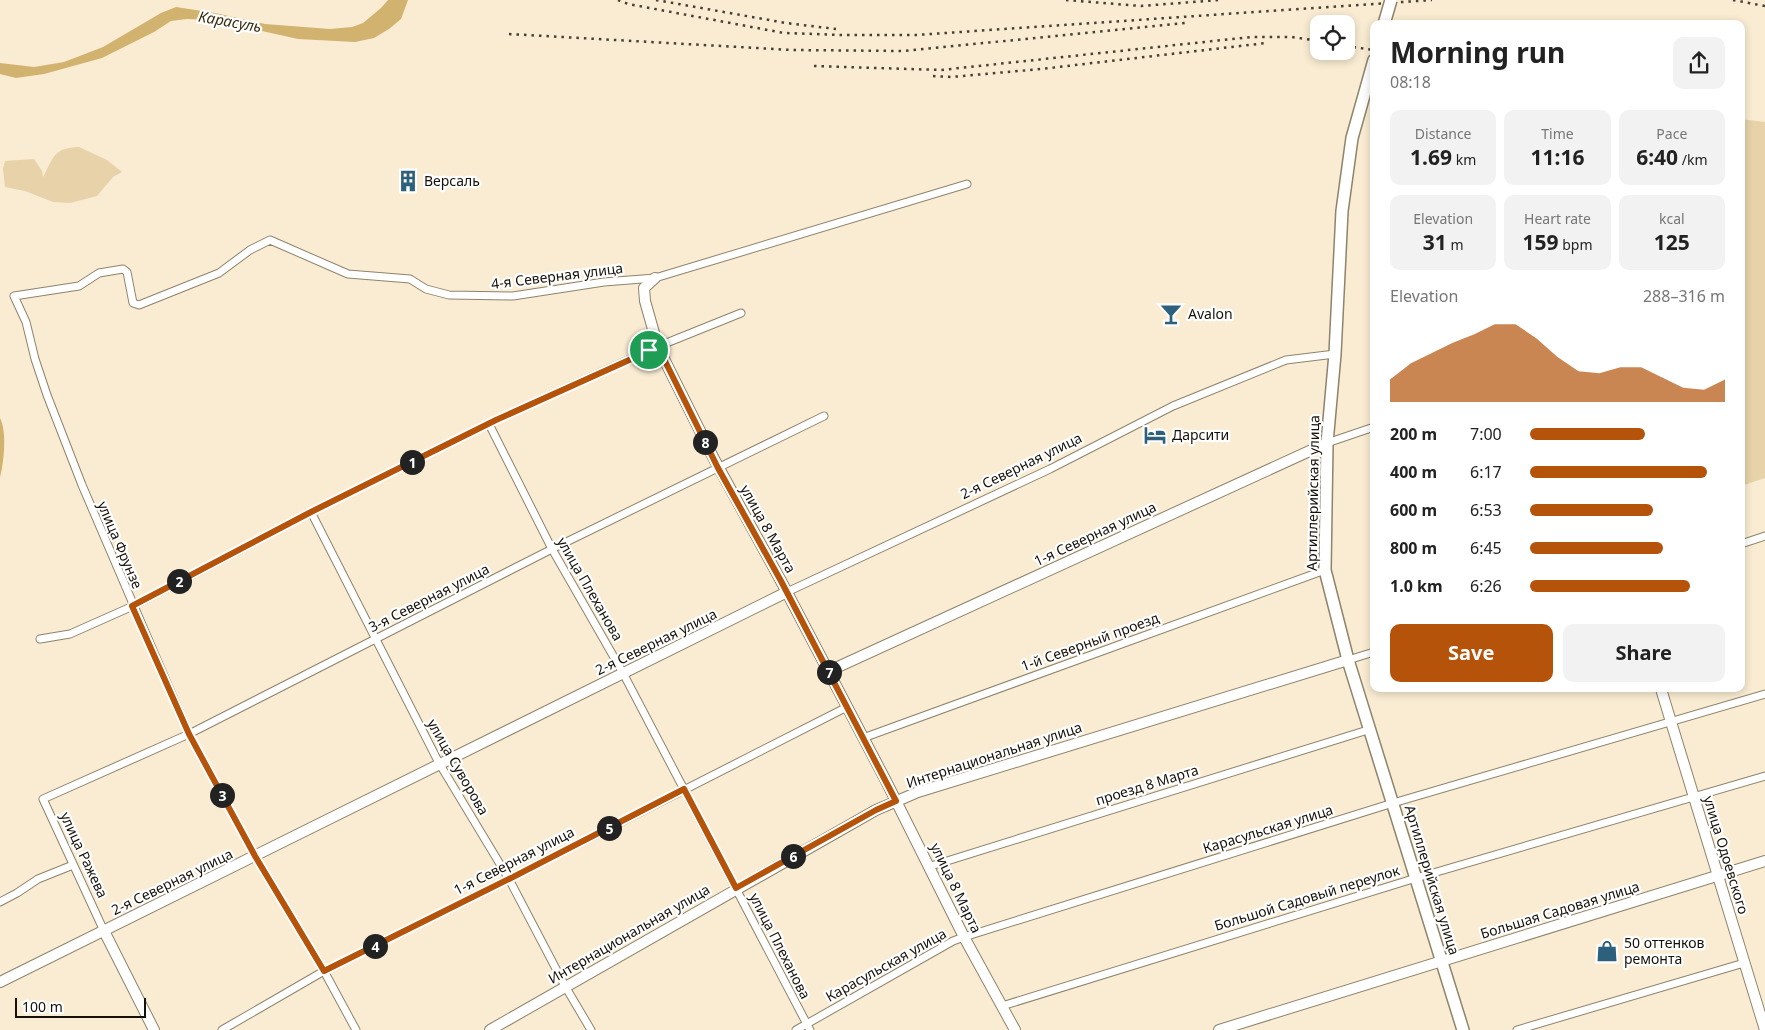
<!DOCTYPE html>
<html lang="en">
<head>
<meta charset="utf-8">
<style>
	body { margin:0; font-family:"Noto Sans",sans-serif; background:#f2f2f2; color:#222; height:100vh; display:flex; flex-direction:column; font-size:19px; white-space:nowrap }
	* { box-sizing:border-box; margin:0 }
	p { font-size:16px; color:#767676 }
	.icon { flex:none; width:28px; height:28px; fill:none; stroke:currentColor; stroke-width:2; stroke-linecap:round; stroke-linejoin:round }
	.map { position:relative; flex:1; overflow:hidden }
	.details { position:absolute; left:1370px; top:20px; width:375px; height:672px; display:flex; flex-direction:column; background:#fff; border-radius:10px; box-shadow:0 2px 8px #0003 }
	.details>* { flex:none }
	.buttons { position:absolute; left:1310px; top:15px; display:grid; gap:10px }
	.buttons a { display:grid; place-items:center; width:45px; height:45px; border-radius:10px; background:#fff; box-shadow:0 2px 8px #0003; font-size:25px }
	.scale { position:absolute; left:15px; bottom:12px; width:131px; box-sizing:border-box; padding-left:5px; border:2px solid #161108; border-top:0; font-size:14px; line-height:18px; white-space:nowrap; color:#161108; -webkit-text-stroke:4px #fff; paint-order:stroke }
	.pin { position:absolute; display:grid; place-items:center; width:42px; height:42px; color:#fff; margin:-21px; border:2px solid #fff; border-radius:50%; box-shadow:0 1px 5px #0007 }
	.km { position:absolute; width:25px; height:25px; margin:-12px; border-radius:50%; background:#222; color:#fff; font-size:14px; line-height:25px; text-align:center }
	.round { display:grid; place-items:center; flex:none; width:52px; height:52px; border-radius:10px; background:#f2f2f2 }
	.overview { display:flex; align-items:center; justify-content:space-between; height:85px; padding:0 20px }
	h1 { font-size:28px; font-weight:700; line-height:38px }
	.stats { display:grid; grid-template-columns:repeat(3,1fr); gap:8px; height:85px; padding:5px 20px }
	.stats div { display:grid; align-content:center; border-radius:10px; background:#f2f2f2; text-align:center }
	.stats b { font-size:21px; font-weight:700 }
	.stats small { font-size:14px; font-weight:400 }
	.stats p { font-size:14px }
	.chart { height:140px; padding:10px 20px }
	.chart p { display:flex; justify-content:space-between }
	.chart svg { width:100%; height:90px; margin-top:5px; fill:#b45309; opacity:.7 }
	.cta { display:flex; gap:10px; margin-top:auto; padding:10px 20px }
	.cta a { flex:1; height:58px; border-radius:10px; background:#b45309; color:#fff; font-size:20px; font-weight:700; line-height:58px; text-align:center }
	.cta a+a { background:#f2f2f2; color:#222 }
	ul { padding:0 20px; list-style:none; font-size:16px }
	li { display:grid; grid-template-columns:80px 60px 1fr; align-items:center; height:38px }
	li i { height:12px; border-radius:6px; background:#b45309 }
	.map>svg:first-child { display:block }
	.green { fill:#e7d2aa }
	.water { fill:#d2b26f }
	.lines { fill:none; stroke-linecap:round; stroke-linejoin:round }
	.street-casing { stroke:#8e836b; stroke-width:9 }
	.secondary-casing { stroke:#8e836b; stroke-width:12 }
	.primary-casing { stroke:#8e836b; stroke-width:14 }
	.street { stroke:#fff; stroke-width:7 }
	.secondary { stroke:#fff; stroke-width:10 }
	.primary { stroke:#fff; stroke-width:11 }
	.rail { stroke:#453e32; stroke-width:2.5; stroke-dasharray:2.5 5; stroke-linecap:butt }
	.primary-bridge-casing { stroke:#8e836b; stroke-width:14; stroke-linecap:butt }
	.primary-bridge { stroke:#fff; stroke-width:11 }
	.route-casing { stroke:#fff; stroke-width:10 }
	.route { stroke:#b45309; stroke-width:6 }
	.labels { text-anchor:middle; stroke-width:4.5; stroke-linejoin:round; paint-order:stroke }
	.poi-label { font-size:14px; fill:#161108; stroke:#fff; text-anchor:start }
	.street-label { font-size:14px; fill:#161108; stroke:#fff }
	.water-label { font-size:15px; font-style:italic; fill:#3a2c0e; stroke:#fff }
</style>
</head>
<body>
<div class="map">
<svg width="1765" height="1030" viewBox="0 0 1765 1030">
	<rect width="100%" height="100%" fill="#f9ecd2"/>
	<!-- green -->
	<g class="green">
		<path d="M1741,119l24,3v356l-24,8z"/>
		<path d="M79,147l28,13 15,12 -9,5 -16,19 -27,7 -17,-1 -28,-11 -20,-4 -2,-18 2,-8 29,-2 8,12 1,6c11,-20 10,-29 36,-30z"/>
	</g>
	<!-- water -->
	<g class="water">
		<path d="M388,0h20l-7,19 -12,10 -15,9 -19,4 -57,-3 -86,-19 -25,-1 -16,2 -17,11 -52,26 -58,16 -28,4 -16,-4v-11l34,4 30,-5 39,-15 58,-34 15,-6 39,6 50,11 65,5 22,-2 11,-4 18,-15z"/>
		<path d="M0,418c7,13 4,44 0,59z"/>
	</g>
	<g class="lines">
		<!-- street casing -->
		<g class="street-casing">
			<g id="street">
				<path d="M489,424l63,125 71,124 187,357"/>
				<path d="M1327,443l47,-16"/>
				<path d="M311,512l128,251 70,116 56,107 26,44"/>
				<path d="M1741,544l24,-8"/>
				<path d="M787,592l263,-123 123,-63 113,-46 49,-6"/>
				<path d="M40,639l30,-5 63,-28 178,-94 185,-92 158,-72 87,-35"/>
				<path d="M1348,660l26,-8"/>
				<path d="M863,738l462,-168"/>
				<path d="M931,866l440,-137"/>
				<path d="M0,902l17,-9 21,-14 35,-14"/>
				<path d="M104,931l-61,-132 146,-65 363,-185 272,-133"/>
				<path d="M1002,1006l414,-128 349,-102"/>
				<path d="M222,1030l102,-59 185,-92 338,-172"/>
				<path d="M356,1030l-32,-59 -69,-115 -66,-122 -107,-249 -35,-90 -12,-36 -9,-37 -12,-26 65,-10 20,-13 24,-4 4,3 6,31 6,2 80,-32 31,-23 20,-10 78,34 62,5 16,10 23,6 64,1 91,-14 51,-4 312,-94"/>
				<path d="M796,1030l157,-89 11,-4 429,-134 372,-109"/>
				<path d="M1517,1030l227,-67"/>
			</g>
		</g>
		<!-- secondary casing -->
		<g class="secondary-casing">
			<g id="secondary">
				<path d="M655,278l-11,10 1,13 13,46 56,112 67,122 105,200 78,156 51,93"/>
				<path d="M829,671l498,-228"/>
				<path d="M1661,689l104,341"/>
				<path d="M104,931l50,99"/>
				<path d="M0,982l787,-390"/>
				<path d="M490,1030l386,-220 42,-18 430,-132"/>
				<path d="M1219,1030l546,-169"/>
			</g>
		</g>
		<!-- primary casing -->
		<g class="primary-casing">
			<path id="primary" d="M1374,60l-22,78 -10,73 -7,143 -8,89 -2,127 23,90 115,370"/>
		</g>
		<!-- street -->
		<use href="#street" class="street"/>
		<!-- secondary -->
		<use href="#secondary" class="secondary"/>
		<!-- primary -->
		<use href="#primary" class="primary"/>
		<!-- rail -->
		<g class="rail">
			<path d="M618,0l10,4 156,29 59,2h73l516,-35"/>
			<path d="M656,0l130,23 50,6"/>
			<path d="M1066,0l75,6 78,-6"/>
			<path d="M1733,0l32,6"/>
			<path d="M509,34l283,16 112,1 281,-28"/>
			<path d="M1346,46l28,4"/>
			<path d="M814,66l127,4 310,-33h41l27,4"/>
			<path d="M933,76l18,1 90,-8 225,-26"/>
		</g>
		<!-- primary-bridge casing -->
		<g class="primary-bridge-casing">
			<path id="primary-bridge" d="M1384,24l7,-24"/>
		</g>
		<!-- primary-bridge -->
		<use href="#primary-bridge" class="primary-bridge"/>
	</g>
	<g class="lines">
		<!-- route casing -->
		<g class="route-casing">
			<path id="route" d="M658,347l60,121 63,113 115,220 -20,9 -140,78 -52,-99 -175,90 -185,92 -69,-115 -66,-122 -57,-128 179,-94 185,-92z"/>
		</g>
		<!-- route -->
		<use href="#route" class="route"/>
	</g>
	<!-- icons -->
	<defs>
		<g id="building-bare" transform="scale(1.725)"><path d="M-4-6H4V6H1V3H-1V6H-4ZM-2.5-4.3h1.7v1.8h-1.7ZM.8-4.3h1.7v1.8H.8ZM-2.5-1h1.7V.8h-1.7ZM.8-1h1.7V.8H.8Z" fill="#2c607c" stroke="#fff" stroke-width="2.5" paint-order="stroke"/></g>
		<g id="bar-bare" transform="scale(1.725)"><path d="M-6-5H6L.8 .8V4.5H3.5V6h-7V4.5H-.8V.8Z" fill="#2c607c" stroke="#fff" stroke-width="2.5" paint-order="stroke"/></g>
		<g id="hotel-bare" transform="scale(1.725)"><path d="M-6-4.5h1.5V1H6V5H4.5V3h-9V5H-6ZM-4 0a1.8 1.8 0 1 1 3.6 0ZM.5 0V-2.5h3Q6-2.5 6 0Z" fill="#2c607c" stroke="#fff" stroke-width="2.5" paint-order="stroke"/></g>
		<g id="shop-bare" transform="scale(1.725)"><path d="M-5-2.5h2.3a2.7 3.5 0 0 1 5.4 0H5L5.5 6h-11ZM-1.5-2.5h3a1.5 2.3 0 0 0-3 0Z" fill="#2c607c" stroke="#fff" stroke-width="2.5" paint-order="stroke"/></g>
	</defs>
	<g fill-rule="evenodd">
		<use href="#building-bare" x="408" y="181"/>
		<use href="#bar-bare" x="1171" y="314"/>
		<use href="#hotel-bare" x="1155" y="435"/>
		<use href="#shop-bare" x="1607" y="951"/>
	</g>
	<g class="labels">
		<!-- poi labels -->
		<g class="poi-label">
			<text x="424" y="186">Версаль</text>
			<text x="1188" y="319">Avalon</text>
			<text x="1172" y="440">Дарсити</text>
			<text x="1624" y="948">50 оттенков<tspan x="1624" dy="16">ремонта</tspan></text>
		</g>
		<!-- street labels -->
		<g class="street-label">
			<text transform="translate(557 276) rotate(-7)" y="5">4-я Северная улица</text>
			<text transform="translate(1021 466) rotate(-26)" y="5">2-я Северная улица</text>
			<text transform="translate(1313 493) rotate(-89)" y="5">Артиллерийская улица</text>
			<text transform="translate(768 529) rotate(61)" y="5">улица 8 Марта</text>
			<text transform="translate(1095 534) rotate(-25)" y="5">1-я Северная улица</text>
			<text transform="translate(120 545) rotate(67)" y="5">улица Фрунзе</text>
			<text transform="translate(590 589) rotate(60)" y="5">улица Плеханова</text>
			<text transform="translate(429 598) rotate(-27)" y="5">3-я Северная улица</text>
			<text transform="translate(656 642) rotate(-26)" y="5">2-я Северная улица</text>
			<text transform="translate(1090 642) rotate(-20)" y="5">1-й Северный проезд</text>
			<text transform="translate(994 755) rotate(-18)" y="5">Интернациональная улица</text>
			<text transform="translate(458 767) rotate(60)" y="5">улица Суворова</text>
			<text transform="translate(1147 785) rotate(-17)" y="5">проезд 8 Марта</text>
			<text transform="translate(1268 829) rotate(-17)" y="5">Карасульская улица</text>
			<text transform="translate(84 855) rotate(65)" y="5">улица Ражева</text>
			<text transform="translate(1726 855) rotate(73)" y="5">улица Одоевского</text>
			<text transform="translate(514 861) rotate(-27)" y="5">1-я Северная улица</text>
			<text transform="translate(1432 880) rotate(73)" y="5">Артиллерийская улица</text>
			<text transform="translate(172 882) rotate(-26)" y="5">2-я Северная улица</text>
			<text transform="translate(956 888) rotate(64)" y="5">улица 8 Марта</text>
			<text transform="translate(1307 898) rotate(-17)" y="5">Большой Садовый переулок</text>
			<text transform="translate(1560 910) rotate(-17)" y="5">Большая Садовая улица</text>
			<text transform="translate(629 934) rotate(-30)" y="5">Интернациональная улица</text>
			<text transform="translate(780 946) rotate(63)" y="5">улица Плеханова</text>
			<text transform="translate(886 965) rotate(-29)" y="5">Карасульская улица</text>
		</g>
		<!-- water labels -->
		<g class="water-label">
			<text transform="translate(230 22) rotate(10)" y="5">Карасуль</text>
		</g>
	</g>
</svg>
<div class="buttons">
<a><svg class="icon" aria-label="locate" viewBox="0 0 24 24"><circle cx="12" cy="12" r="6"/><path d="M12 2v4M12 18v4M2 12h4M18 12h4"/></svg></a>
</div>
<div class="scale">100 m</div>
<div class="pin" style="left:649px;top:350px;background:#1e9e55"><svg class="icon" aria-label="arrive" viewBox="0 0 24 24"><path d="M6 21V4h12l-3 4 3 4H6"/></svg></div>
<b class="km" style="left:412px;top:462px">1</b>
<b class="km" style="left:179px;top:581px">2</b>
<b class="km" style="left:222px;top:795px">3</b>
<b class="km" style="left:375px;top:946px">4</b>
<b class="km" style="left:609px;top:828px">5</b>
<b class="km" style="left:793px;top:856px">6</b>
<b class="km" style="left:829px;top:672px">7</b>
<b class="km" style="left:705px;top:442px">8</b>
<section class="details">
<div class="overview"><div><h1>Morning run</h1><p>08:18</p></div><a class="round"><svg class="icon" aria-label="share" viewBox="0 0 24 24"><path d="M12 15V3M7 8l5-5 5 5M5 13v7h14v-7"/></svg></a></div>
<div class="stats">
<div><p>Distance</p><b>1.69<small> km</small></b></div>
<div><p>Time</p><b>11:16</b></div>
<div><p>Pace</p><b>6:40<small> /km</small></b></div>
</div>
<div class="stats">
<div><p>Elevation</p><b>31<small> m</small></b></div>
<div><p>Heart rate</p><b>159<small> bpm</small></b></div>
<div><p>kcal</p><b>125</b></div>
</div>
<div class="chart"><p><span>Elevation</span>288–316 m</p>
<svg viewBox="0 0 160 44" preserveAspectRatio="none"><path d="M0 44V33L10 25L20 20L30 15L40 11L50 6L60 6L70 13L80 22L90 29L100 30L110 27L120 27L130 32L140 37L150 38L160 33V44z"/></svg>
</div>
<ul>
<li><b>200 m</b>7:00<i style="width:59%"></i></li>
<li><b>400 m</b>6:17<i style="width:91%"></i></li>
<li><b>600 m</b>6:53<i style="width:63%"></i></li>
<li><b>800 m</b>6:45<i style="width:68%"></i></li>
<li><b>1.0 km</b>6:26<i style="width:82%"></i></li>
</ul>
<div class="cta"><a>Save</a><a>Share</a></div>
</section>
</div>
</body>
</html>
